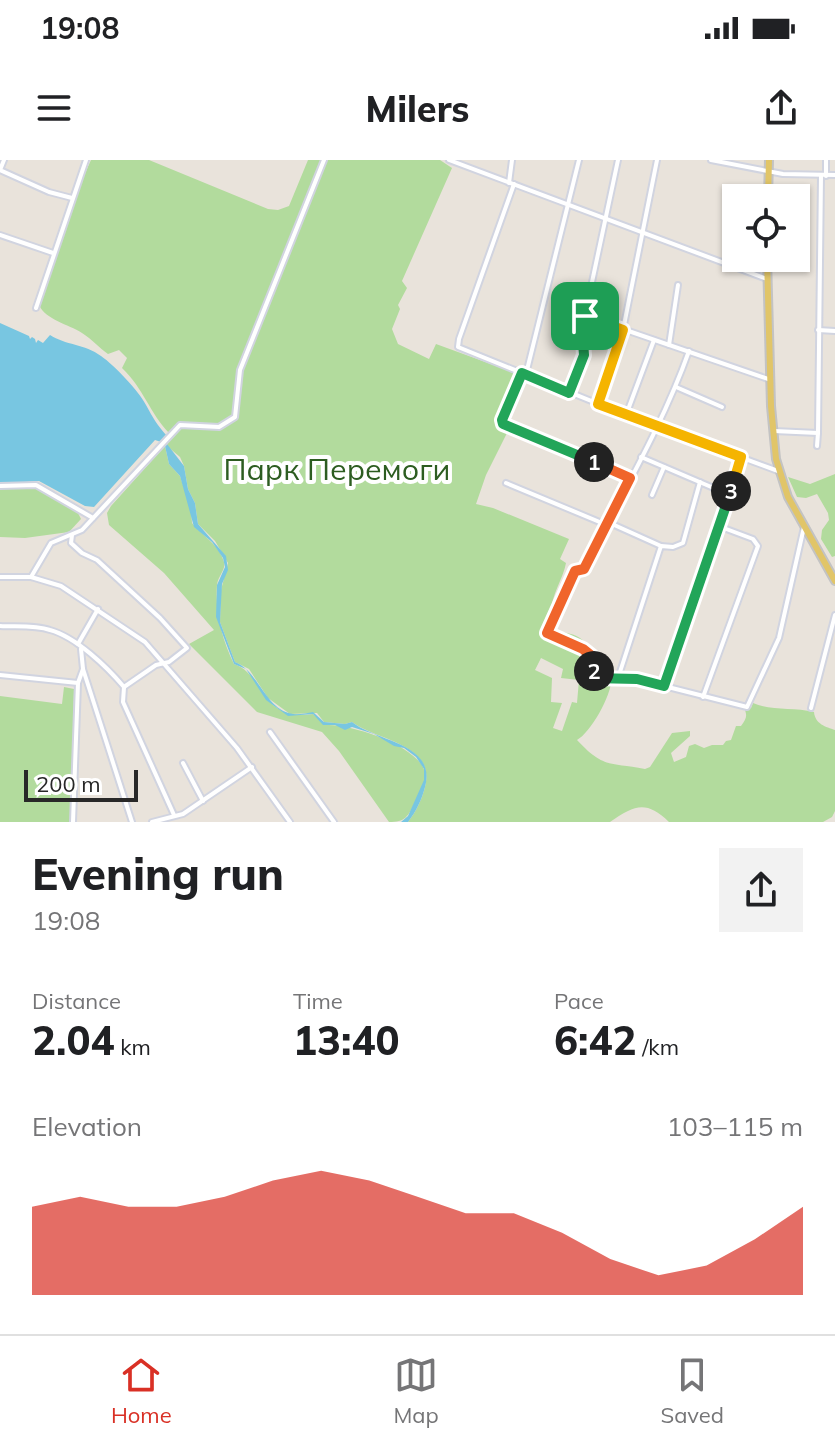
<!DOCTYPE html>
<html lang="en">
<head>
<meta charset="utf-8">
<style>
	body { margin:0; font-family:Mulish,sans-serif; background:#f2f2f2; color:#202124; height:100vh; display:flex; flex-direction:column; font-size:30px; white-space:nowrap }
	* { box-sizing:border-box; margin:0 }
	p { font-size:26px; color:#757577 }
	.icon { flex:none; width:44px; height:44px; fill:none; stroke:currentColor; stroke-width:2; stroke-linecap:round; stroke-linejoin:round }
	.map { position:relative; height:662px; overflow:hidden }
	.details { display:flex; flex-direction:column; background:#fff; flex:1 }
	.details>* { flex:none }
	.buttons { position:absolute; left:722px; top:24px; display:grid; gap:16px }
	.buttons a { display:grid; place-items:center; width:88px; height:88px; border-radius:0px; background:#fff; box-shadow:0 2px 6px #0004; font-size:40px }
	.scale { position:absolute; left:24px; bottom:20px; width:114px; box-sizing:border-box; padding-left:8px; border:4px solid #282828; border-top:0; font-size:22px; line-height:28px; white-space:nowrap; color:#282828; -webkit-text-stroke:6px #fff; paint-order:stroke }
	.pin { position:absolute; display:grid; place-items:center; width:68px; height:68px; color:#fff; margin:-34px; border-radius:16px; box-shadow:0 4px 12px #0006 }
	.km { position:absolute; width:40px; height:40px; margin:-20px; border-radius:50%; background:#222; color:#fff; font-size:22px; line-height:40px; text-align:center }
	.round { display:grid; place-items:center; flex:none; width:84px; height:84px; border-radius:0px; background:#f2f2f2 }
	.overview { display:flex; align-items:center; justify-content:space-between; height:136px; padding:0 32px }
	h1 { font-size:44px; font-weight:800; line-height:60px }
	.stats { display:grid; grid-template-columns:repeat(3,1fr); gap:12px; height:136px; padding:8px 32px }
	.stats div { display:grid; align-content:center }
	.stats b { font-size:40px; font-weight:800 }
	.stats small { font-size:22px; font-weight:400 }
	.stats p { font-size:22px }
	.chart { height:224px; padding:16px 32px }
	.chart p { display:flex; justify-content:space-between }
	.chart svg { width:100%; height:144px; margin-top:8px; fill:#d93025; opacity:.7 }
	.status { display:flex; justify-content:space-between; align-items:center; height:56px; padding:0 40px; background:#fff; direction:ltr }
	.status svg { height:22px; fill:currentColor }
	header { display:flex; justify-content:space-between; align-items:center; height:104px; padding:0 32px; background:#fff; font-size:36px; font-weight:800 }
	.menu { display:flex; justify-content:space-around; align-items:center; height:112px; border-top:2px solid #e0e0e0; background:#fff; font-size:22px; color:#757577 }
	.menu a { display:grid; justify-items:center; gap:4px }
	.menu .on { color:#d93025 }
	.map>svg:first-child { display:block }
	.green { fill:#b2db9d; fill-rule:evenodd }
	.water { fill:#78c6e1 }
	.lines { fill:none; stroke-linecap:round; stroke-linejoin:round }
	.minor-casing { stroke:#d1d4e0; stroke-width:8 }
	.major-casing { stroke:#c3c3c3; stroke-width:10 }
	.minor { stroke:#fff; stroke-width:4 }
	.major { stroke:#e1c568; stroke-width:6 }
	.split-1-casing { stroke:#fff; stroke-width:16 }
	.split-2-casing { stroke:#fff; stroke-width:16 }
	.split-3-casing { stroke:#fff; stroke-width:16 }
	.split-4-casing { stroke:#fff; stroke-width:16 }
	.split-1 { stroke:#22a559; stroke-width:10 }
	.split-2 { stroke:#f0652b; stroke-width:10 }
	.split-3 { stroke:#22a559; stroke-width:10 }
	.split-4 { stroke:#f5b400; stroke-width:10 }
	.labels { text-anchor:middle; stroke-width:8; stroke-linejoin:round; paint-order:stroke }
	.park-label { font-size:30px; fill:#2d5d21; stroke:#fff }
</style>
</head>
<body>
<div class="status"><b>19:08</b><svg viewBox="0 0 49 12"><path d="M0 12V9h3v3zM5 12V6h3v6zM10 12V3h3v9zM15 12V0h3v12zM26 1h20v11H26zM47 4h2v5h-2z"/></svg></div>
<header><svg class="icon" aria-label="menu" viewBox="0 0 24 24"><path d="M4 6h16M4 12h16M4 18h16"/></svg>Milers<svg class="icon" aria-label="share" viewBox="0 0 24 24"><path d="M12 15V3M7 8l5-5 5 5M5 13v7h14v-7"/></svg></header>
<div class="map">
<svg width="835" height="662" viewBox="0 0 835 662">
	<rect width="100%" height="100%" fill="#e9e3db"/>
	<!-- green -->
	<g class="green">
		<path d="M91,0h58l119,49 10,1 11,-4 19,-46h132l12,8 -50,113 5,7 -9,17 2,4 -8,20 6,15 31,15 7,-15 82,30 -19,50 9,7 -22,44 -10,29 17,4 76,31 -9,20 6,4c-3,17 -19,39 -14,55l-8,12c32,3 49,5 48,42l19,3c4,15 -20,58 -34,65 27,29 33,22 68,29l5,-2 22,-34 18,-2v5l-19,17 3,9 12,-5 3,-11 6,-2 9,4 8,-3h11l3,-4 5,-1 5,-14h5c5,-7 7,-10 3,-18h7l2,-5c18,8 40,4 61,9 1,12 12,15 21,18v81l-3,6 -9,5h-154c-23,-22 -34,-17 -59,0h-202c8,-10 14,-23 17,-35 11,-43 -47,-46 -73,-65l-7,2 -21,-2 -7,-9 -27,1 -22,-16 -19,-29 -14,-7 -15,-40 1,-32 7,-27 -13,-22 -17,-17 -3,-21 -7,-14 -4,-23 -4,-9 -13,-11 2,-13c-20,-21 -25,-44 -47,-65l5,-10 -8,-8 -11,4c-9,-6 -16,-15 -26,-21 -14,-9 -36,-13 -43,-28l40,-118zM541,498l22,11 -2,9 18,2 -2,23 -5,-1 -10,29 -9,-3 9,-25 -11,-1 1,-24 -17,-8z"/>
		<path d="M165,286l4,18 11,12 11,33 1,14c10,12 28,23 32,39 2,8 -6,14 -7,23 -2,28 5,54 17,79 32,11 25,58 79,50l13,11c22,-2 95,21 99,48 1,10 -5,21 -10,29 -7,15 -10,20 -26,20l-50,-71 -17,-19 -65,-20 -68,-68 25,-14 -50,-57 -55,-48 -2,-12 4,-7z"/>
		<path d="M835,314v82l-3,1 -11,-18 1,-9 7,-10 -1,-7 -11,-19 -11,4 -9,-1 -9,-20 22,7z"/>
		<path d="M20,328l19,1 39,24 3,6 -12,13 -44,6 -25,-1v-48z"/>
		<path d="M64,527l10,2 -3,133h-71v-126l62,8z"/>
	</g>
	<!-- water -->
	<g class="water">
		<path d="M0,163l29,13 1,3 2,-2 3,2 1,4 2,-3 5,3 7,-8c15,10 35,9 51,21 13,9 38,35 45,49 7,13 11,20 21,31l-6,6 -6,-2 -61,67 -9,-1 -46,-25 -39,3z"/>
		<path d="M167,284l17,22 4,23 7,14 3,21 28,32 2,14 -6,14 -2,38 15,40c24,9 30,48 58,52 6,1 14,-1 20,-2l11,10 21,2 7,-2c25,20 85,21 73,65 -3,12 -9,25 -17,35h-7l7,-6 16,-36v-11l-8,-12 -12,-9 -10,-2 -20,-12 -22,-7 -7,3 -10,-5h-12l-10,-11 -25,2 -22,-16 -20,-31 -12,-5 -18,-47 1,-32 8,-18 -2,-9 -11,-16 -18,-15 -14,-51 -11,-12 -4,-18z"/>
	</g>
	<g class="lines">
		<!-- minor casing -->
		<g class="minor-casing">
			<g id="minor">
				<path d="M4,0l-4,10 49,22 23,6"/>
				<path d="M449,0l318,119"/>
				<path d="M711,0l72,14 52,1"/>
				<path d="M826,16v-16"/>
				<path d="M509,23l3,-23"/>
				<path d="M514,24l-55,155 -1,8 168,68 152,56"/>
				<path d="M0,75l53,18"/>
				<path d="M36,148l50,-148"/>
				<path d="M585,156l186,64"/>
				<path d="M818,170l17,1"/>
				<path d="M669,185l9,-60"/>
				<path d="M522,213l-20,47 1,4 127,54"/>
				<path d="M526,214l53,-214"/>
				<path d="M676,227l46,20"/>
				<path d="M569,233l15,-38 -2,-26 36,-169"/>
				<path d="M598,244l25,-74 34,-170"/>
				<path d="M626,255l28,-75"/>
				<path d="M774,271l44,2 3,-257"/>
				<path d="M817,286l1,-13"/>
				<path d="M641,297l89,38"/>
				<path d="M741,297l-20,70 -57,159 83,21 32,-69 25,-111"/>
				<path d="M506,323l96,40 10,1 49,22"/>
				<path d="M0,326l36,-1 57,33"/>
				<path d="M652,335l12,-28"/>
				<path d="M72,375l-1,8 11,10 15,7 63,58 27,30 -18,14 -13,3 -32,22"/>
				<path d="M0,417h31l30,9 84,56 92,106 53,74"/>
				<path d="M31,417l20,-34 31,-13 98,-105 39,2 16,-10 5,-47 84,-210"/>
				<path d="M0,466c16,1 35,-1 50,4 26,7 57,37 74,57"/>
				<path d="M78,484l20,-35"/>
				<path d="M81,489l2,20 49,153"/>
				<path d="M0,515l78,8"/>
				<path d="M618,518l43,-132 12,1 10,-4 17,-61"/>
				<path d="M664,526l-27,-7 -45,-1c1,-6 4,-14 2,-19 -7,-14 -34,-19 -47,-26l28,-62 9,-2c36,-72 78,-142 105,-218"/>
				<path d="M124,527l-1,15 51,113"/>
				<path d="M703,537l55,-151 -5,-7 -32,-12"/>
				<path d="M811,548l24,-93"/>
				<path d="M270,572l64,90"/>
				<path d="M183,603l20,38"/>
				<path d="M73,662l5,-139 5,-14"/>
				<path d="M152,662l31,-8 69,-47"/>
			</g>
		</g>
		<!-- major casing -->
		<g class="major-casing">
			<g id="major">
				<path d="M768,38l1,-38"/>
				<path d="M767,98l4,148 5,53 12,38 47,84"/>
			</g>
		</g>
		<!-- minor -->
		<use href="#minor" class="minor"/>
		<!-- major -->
		<use href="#major" class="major"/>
	</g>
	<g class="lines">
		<!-- split-1 casing -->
		<g class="split-1-casing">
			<path id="split-1" d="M585,156l-3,13 2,26 -15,38 -47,-20 -20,47 1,4 91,38"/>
		</g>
		<!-- split-2 casing -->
		<g class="split-2-casing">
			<path id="split-2" d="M594,302l36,16 -46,91 -9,2 -28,62 36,16 10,8 1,14"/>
		</g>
		<!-- split-3 casing -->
		<g class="split-3-casing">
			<path id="split-3" d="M594,511l-2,7 45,1 27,7 67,-195"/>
		</g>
		<!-- split-4 casing -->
		<g class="split-4-casing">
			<path id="split-4" d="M585,156l38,14 -25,74 143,53 -10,34"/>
		</g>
		<!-- split-1 -->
		<use href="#split-1" class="split-1"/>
		<!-- split-2 -->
		<use href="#split-2" class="split-2"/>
		<!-- split-3 -->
		<use href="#split-3" class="split-3"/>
		<!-- split-4 -->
		<use href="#split-4" class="split-4"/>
	</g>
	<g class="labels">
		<!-- park labels -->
		<g class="park-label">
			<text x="337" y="320">Парк Перемоги</text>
		</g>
	</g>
</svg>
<div class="buttons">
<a><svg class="icon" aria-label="locate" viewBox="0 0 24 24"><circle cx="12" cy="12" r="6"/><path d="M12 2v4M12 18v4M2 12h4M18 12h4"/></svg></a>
</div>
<div class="scale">200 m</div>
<div class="pin" style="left:585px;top:156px;background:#1e9e55"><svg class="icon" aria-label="arrive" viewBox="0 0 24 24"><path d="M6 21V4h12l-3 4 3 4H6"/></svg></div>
<b class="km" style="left:594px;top:302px">1</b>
<b class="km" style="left:594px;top:511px">2</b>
<b class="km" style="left:731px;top:331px">3</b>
</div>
<section class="details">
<div class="overview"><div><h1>Evening run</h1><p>19:08</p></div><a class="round"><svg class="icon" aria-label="share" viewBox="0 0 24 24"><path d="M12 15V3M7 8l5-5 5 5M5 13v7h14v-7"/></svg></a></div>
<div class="stats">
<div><p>Distance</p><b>2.04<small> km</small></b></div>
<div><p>Time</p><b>13:40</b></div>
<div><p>Pace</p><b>6:42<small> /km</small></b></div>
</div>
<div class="chart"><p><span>Elevation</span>103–115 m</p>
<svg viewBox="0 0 160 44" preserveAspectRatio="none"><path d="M0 44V17L10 14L20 17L30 17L40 14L50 9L60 6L70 9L80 14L90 19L100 19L110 25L120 33L130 38L140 35L150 27L160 17V44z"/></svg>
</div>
</section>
<nav class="menu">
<a class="on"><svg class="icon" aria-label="home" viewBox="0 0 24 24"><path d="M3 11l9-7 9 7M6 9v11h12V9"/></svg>Home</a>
<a><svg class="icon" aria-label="map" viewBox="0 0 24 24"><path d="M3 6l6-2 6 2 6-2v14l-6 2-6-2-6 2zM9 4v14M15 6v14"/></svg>Map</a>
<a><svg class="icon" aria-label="saved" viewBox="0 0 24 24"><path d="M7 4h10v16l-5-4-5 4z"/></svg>Saved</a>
</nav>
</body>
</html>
